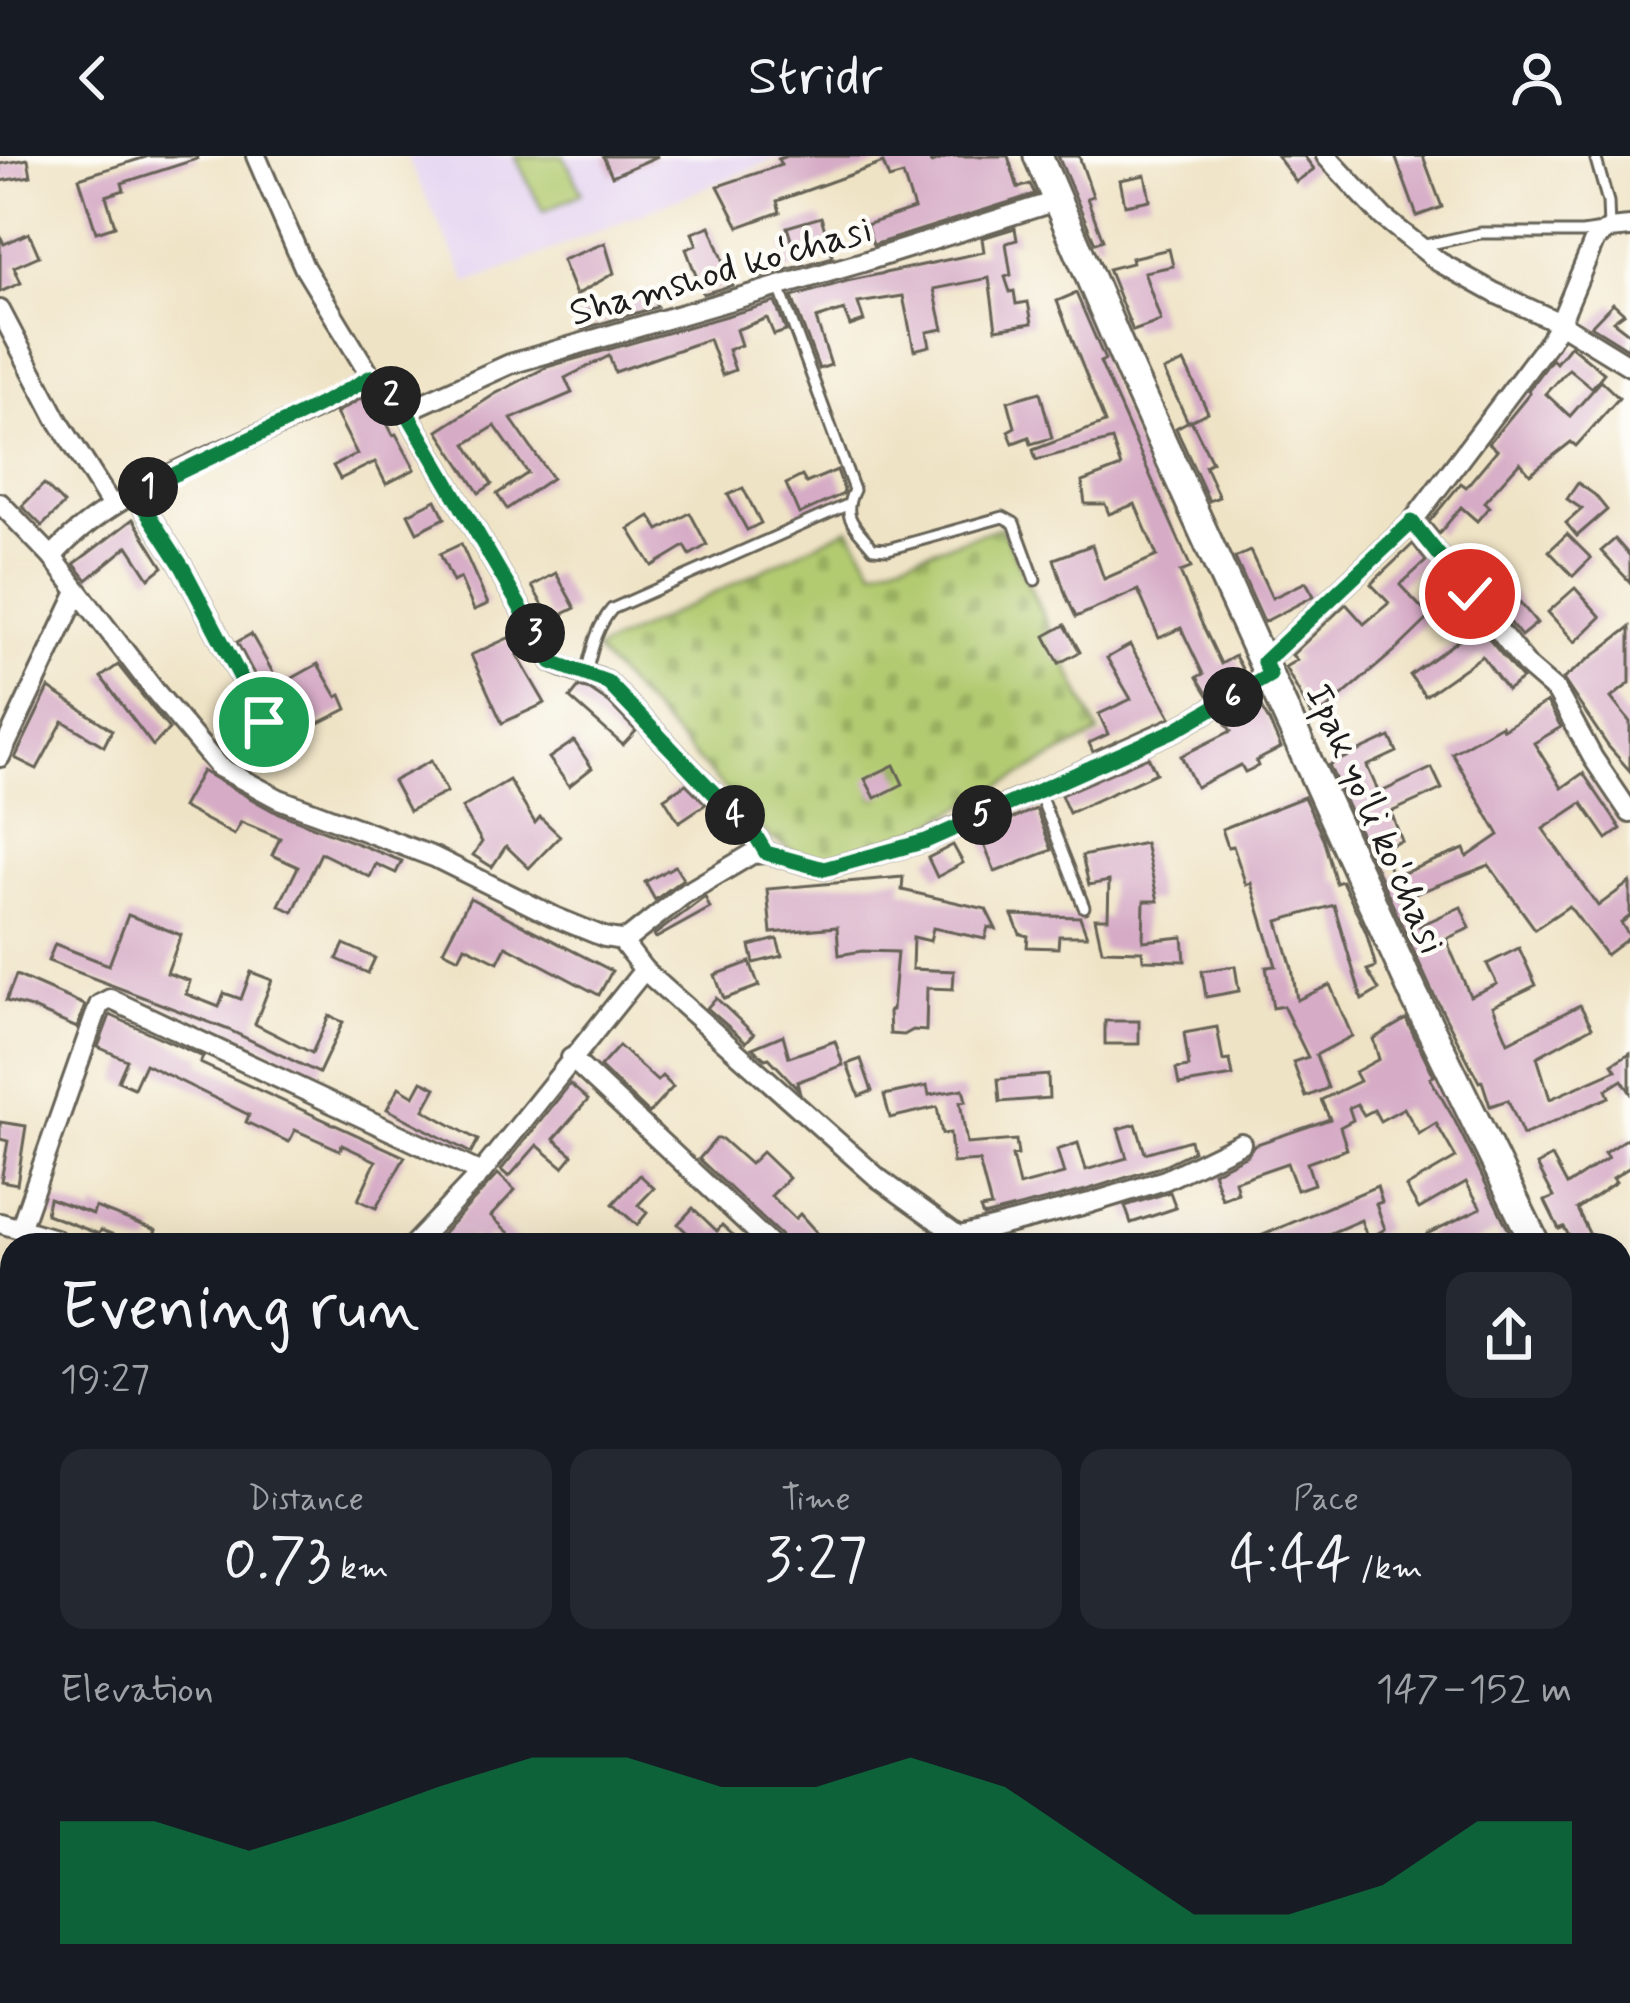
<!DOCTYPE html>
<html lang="en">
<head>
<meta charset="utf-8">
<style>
	body { margin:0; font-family:Mynerve,sans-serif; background:#242831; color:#f1f3f6; height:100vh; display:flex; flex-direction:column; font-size:45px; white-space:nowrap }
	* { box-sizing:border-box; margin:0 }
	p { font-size:39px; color:#9ea1a6 }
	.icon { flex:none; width:66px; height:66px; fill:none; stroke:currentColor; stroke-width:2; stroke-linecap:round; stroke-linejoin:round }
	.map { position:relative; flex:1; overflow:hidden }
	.sheet { position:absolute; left:0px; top:1077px; width:1632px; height:771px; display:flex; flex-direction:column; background:#171b24; border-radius:36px 36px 0 0; box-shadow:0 12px 48px #0002 }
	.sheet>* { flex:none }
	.pin { position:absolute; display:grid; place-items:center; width:102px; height:102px; color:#fff; margin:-51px; border:6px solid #fff; border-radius:50%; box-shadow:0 3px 12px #0007 }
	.km { position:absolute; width:60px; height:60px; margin:-30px; border-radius:50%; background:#222; color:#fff; font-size:33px; line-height:60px; text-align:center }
	.round { display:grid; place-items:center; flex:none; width:126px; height:126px; border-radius:24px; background:#242831 }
	.head { display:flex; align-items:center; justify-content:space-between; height:204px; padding:0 60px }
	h1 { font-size:66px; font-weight:600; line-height:90px }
	.metrics { display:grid; grid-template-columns:repeat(3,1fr); gap:18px; height:204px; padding:12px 60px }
	.metrics div { display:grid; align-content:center; border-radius:24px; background:#242831; text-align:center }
	.metrics b { font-size:60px; font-weight:600 }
	.metrics small { font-size:33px; font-weight:400 }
	.metrics p { font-size:33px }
	.chart { height:336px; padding:24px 60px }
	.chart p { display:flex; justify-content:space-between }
	.chart svg { width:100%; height:216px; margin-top:12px; fill:#0b8043; opacity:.7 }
	header { display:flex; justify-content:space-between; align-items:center; height:156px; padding:0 60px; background:#171b24; font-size:54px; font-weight:600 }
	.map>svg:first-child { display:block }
	.built { fill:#e4d3f1 }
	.cemetery { fill:url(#cemetery-stones); stroke:#677446; stroke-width:3 }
	.pitch { fill:#b2cb71; stroke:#677446; stroke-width:3 }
	.building { fill:#d6abc6 }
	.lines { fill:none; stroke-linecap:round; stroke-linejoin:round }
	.service-casing { stroke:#666257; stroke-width:15 }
	.minor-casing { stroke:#666257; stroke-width:24 }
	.secondary-casing { stroke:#666257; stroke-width:33 }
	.service { stroke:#fff; stroke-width:9 }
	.minor { stroke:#fff; stroke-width:18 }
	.secondary { stroke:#fff; stroke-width:27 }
	.route-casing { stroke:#fff; stroke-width:24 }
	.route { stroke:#0b8043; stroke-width:15 }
	.labels { text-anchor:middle; stroke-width:9; stroke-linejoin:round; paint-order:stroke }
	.street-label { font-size:39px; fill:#1c1c1c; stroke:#fdfcf7 }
</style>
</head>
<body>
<header><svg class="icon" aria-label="back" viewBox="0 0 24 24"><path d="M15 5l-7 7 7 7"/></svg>Stridr<svg class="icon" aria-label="person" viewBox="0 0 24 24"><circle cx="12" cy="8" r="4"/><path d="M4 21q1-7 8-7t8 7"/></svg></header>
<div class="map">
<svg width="1630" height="1847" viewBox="0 0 1630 1847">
	<defs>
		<pattern id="cemetery-stones" width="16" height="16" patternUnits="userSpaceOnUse" patternTransform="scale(3)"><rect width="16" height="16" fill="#b2cb71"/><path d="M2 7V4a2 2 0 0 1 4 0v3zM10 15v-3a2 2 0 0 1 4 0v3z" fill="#98ae61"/></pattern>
	</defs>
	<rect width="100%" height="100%" fill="#fdfcf7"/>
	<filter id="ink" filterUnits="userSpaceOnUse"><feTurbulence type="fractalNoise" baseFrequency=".00833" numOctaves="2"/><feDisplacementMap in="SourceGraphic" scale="24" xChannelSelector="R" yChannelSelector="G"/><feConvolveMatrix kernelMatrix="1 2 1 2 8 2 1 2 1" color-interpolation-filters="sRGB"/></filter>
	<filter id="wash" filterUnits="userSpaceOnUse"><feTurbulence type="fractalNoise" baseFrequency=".004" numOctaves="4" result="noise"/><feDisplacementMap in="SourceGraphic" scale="48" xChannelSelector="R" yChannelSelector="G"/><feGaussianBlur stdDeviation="2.7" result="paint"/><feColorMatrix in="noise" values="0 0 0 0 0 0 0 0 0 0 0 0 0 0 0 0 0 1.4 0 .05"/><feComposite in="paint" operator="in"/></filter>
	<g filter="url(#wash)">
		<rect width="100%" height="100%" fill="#efe3c5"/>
		<!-- built -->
		<path class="built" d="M406,0h377l-315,128z"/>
		<!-- cemetery -->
		<path class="cemetery" d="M1001,371l98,206 -191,103 -80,26 -24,-4 -34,-21 -175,-186 254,-123 25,41z"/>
		<!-- pitch -->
		<path class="pitch" d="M515,0h49l18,37 -39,19z"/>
		<g id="blocks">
			<!-- building -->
			<g class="building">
				<path d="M149,0h48v3l-75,24 2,7 -18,6 9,30 -19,6 -17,-54z"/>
				<path d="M603,0h55l-46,20z"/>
				<path d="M787,0h142l2,7 20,-7h57l10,32 12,-4 5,10 -162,51 -7,-20 48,-16 -11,-34 -14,4 -6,-16 -106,38 3,11 -41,15 -21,-41 63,-21 -3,-6z"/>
				<path d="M1058,0h21l14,40 -6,2 16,42 -8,3z"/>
				<path d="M1277,0h27l10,13 -18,13z"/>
				<path d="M1395,0h28l19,51 -25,9z"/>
				<path d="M28,3l3,17 -31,5v-17z"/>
				<path d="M1145,19l5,25 -25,5 -5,-25z"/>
				<path d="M821,61l12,40 -72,20 -3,-8 28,-9 -5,-13 11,-4 -5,-16z"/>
				<path d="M710,70l23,59 -30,9 -17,-45 11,-4 -5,-12z"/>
				<path d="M1015,72l2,12 -11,3 5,32 -6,2 5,15 4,-1 2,13 12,-2 4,21 -36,6 -7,-51 -55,11 9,40 -16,3 3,14 -16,4 -11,-54 -45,7 6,18 -14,5 -6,-16 -28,9 15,46 -12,4 -27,-72 55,-16 137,-29 -2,-14z"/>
				<path d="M29,77l10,23 -25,11 7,16 -21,9v-57l4,9z"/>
				<path d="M605,87l9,30 -38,22 -14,-35z"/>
				<path d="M1169,93l4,17 -29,6 17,49 -28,10 -25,-62 24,-6 -1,-5z"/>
				<path d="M651,135l6,16 -75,22 -3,-15z"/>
				<path d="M1076,137l29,67 -5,2 91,206 -11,4 22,52 19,40 14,-8 10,18 -37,21 -11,-18 6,-3 -22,-46 -22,10 -21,-48 -62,27 -10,-21 -12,-37 38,-14 12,34 53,-23 -22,-52 -26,10 -4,-10h-20l-3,-22 39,-15 -9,-27 -76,20 -3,-10 72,-27 -48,-122z"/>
				<path d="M775,146l11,29 -12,4 -7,-17 -31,12 5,15 -13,5 7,20 -13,5 -13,-36 -94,33 -6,-16 -44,22 7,15 -61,26 41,59 -45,31 -10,-15 31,-21 -33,-47 -29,18 26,40 -13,9 -41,-62 57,-37 52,-27z"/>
				<path d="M1613,147l11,10 -11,8 17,13 -2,15 -37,-23z"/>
				<path d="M1570,189l34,28 -12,15 -23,-19 -23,25 24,22 31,-35 18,17 -43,48 -5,-4 -41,32 -10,-12 -36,40 5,5 -12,14 -16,-14 -22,27 -10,-12 32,-39 5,4 31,-37 -8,-7 41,-50 -2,-2 24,-32 4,4z"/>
				<path d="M1184,206l24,50 -20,10 -24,-51z"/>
				<path d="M1040,236l12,46 -21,6 -2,-7 -16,6 -5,-12 7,-4 -7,-26z"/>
				<path d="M369,238l6,6 18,35 3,-1 19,35 -29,15 -11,-22 -35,17 -7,-13 24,-12 -21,-41z"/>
				<path d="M1191,264l21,42 -7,4 14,31 -10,4 -33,-73z"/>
				<path d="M837,314l7,20 -1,4 -44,20 -13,-30 16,-8 4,7z"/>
				<path d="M1578,327l17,12 12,15 -30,26 -11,-13 16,-14 -15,-10z"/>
				<path d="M44,328l20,20 -22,22 -20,-20z"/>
				<path d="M743,332l18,35 -14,7 -19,-35z"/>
				<path d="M436,344l9,18 -28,14 -9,-18z"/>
				<path d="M690,357l17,32 -17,10 -5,-9 -33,20 -23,-37 21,-13 9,14z"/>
				<path d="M133,363l30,48 -14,11 -21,-32 -41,34 -13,-16z"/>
				<path d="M1567,378l24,24 -18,18 -24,-25z"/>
				<path d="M1615,383l15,17v26l-29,-31z"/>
				<path d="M461,388l27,60 -14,6 -14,-32 -7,4 -13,-28z"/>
				<path d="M1413,388l13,17 -26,24 30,32 -33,32 -83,71 -29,-53 12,-7 -5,-5 54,-51 18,20 25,-21 -18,-19z"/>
				<path d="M1250,395l22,47 34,-16 8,14 -50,26 -29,-64z"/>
				<path d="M1483,402l54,65 -16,13 -53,-66z"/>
				<path d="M556,417l19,35 -24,12 -19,-34z"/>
				<path d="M1575,432l26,29 -26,25 -27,-30z"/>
				<path d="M1065,469l15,27 -21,11 -14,-27z"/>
				<path d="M1478,470l44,53 -15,11 -25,-34 -57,40 -15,-21z"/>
				<path d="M1630,471v56l-19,15 19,24v49l-22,-25 -45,-67z"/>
				<path d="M251,478l29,51 38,-21 19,33 4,-2 6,14 -62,31 -8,-14 -1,-10 -39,-74z"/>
				<path d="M515,479l7,16 -5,4 28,48 -43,20 -31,-68z"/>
				<path d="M1130,489l41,72 -78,35 -4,-9 19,-9 -9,-20 32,-15 -24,-41z"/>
				<path d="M118,509l51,64 -16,17 -52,-69z"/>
				<path d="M579,531l11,3 19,13 27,28 -13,14 -53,-47z"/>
				<path d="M49,532l63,42 -8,16 -41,-25 -26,48 -22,-11z"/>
				<path d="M1256,543l13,22 12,27 -25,13 2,5 -13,6 -4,-7 -45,22 -15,-31 50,-25 -9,-13z"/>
				<path d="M1547,546l14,25 -27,16 28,45 21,-15 38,56 -14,10 -25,-36 -39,26 55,77 32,-24v34l-9,7 9,14 -24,18 -37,-49 -34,23 -46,-64 -82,32 12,29 42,-19 9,21 -24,11 24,57 27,-12 -10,-20 32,-16 17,37 -43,21 15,36 72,-37 12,22 -55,30 13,42 66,-29 -4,-6 18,-11v39l-8,-12 -16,10 3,7 -86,38 -15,-35 -18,6 -8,-25 -3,1 -48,-93 -102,-224 61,-28 7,15 -30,14 12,27 53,-25 10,21 -51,23 11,29 -20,7 11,29 71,-28 3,8 32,-22 -47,-82 49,-28 2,4z"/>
				<path d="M574,585l18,27 -23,18 -20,-28z"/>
				<path d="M1148,601l8,16 -87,40 -8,-18z"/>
				<path d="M431,605l16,31 -38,19 -16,-30z"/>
				<path d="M894,609l9,19 -28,14 -10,-19z"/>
				<path d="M202,615l71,40 129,50 -6,12 -20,-9 -6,13 -49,-24 -28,59 -14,-7 19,-38 -26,-12 8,-17 -39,-16 -7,13 -52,-28z"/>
				<path d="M509,624l26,43 5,-6 20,19 -31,32 -23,-22 -14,21 -19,-12 9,-13 -20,-34z"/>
				<path d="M686,628l20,20 -27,18 -15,-24z"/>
				<path d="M1304,641l19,41 13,45 6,-2 24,51 10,35 -9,3 12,20 -17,10 -28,-95 -56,16 14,47 5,32 33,-15 22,51 -36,19 12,33 -22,9 -13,-35 15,-5 -25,-51 -10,2 -7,-41 10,-1 -25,-83 -5,2 -13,-39 -5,1 -6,-18z"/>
				<path d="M1036,653l16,41 -57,22 -16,-40z"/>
				<path d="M1145,687l13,58h-14l-1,40 40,-4 2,24 -42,-1 -1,-9 -40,-1 -7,-32h13l1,-37 -20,4 -7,-29z"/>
				<path d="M953,689l10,18 -26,14 -9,-19z"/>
				<path d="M675,710l8,13 -28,21 -10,-18z"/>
				<path d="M903,721l-1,13 84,19 10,20 -8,-2 -3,12 -52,-11 -3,13 -17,-4 -1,32 42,2 -1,18 -26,-1 -1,43 -13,-1 -9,5 -14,-1 -1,-23 3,-1 5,-58 -35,-1 -23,4 -2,-28 -66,6 -4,-44z"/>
				<path d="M705,741l5,11 -54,30 -2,-3z"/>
				<path d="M470,742l142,73 -13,24 -93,-49 -8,16 -33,-16 -6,12 -16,-8z"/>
				<path d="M128,759l53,20 -14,38 23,8 -4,13 33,13 5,-14 17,6 10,-27 21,8 -17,44 57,29 17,-37 14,6 -24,51 -90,-43 -181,-69 7,-17 54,21z"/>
				<path d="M1012,759l68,2 7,19h-28l-1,12 -31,-1 1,-11 -8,-2z"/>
				<path d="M777,783l5,17 -28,7 -4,-17z"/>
				<path d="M344,788l31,14 -7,15 -31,-14z"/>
				<path d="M750,806l9,24 -35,13 -9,-24z"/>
				<path d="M1235,810l4,25 -33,6 -4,-26z"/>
				<path d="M16,819l69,30 -8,23 -46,-20 -25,-7z"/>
				<path d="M716,842l38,36 -8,8 -39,-34z"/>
				<path d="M110,859l93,42 -3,6 205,94 -29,51 -18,-8 18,-39 -34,-16 -2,5 -45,-20 -6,12 -43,-20 3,-7 -104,-51 -11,24 -16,-7 9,-21 -29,-13z"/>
				<path d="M1406,863l28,57 -4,2 24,41 62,126h-13l-6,-13 -28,13h-37l-5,-11 54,-26 -15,-26 -47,27 -13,-22 50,-29 -20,-35 -17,11 -15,-26 -24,13 -6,-11 -10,5 -7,-11 -8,4 4,12 -13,7 7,22 -40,14 7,21 -17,6 -10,-27 -52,18 3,12 -16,6 -9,-27 34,-17 7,-10 76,-26 -9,-19 39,-19 -5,-9 24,-13 -6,-20z"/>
				<rect x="1105" y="865" width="34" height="23"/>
				<path d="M1217,871l6,34 7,-1 3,16 -54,9 -3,-16 13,-2 -5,-34z"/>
				<path d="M783,879l6,22 46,-16 8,24 -46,17 2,8 -30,-32 -4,1 -13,-11z"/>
				<path d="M619,890l38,35 5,-5 11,11 -24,26 -49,-46z"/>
				<path d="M861,903l11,32 -13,5 -12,-32z"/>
				<path d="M1048,919l1,23 -49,4 -2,-23z"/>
				<path d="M422,925l14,7 -12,22 54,30 -7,13 -84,-44 12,-22 15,9z"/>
				<path d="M570,928l18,16 -34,39 19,16 -10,12 -26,-22 -28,32 -8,-7z"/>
				<path d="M927,930l2,9 34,-6 3,12 -6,1 7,42 49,-4 2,15 -6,1 7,30 45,-12 -7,-24 21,-7 8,27 41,-12 -9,-29 18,-5 9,29 45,-13 3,11 -33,16 -74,23 -103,26 -3,-7 11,-2 -12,-46 -26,2 -3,-30 -8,1 -5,-27 -47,11 -6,-23z"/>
				<path d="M0,966l26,4 -9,58 -16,-3 7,-40 -8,-2z"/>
				<path d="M1630,980v31l-17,11 3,4 -39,27 18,36h-21l-10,-18 -5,2 -14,-28 9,-4 -17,-32 15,-8 15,28 41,-27 -4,-5z"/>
				<path d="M716,983h6l28,25 12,-12 27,26 -18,18 24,23 5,-5 28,31h-37l-92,-86z"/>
				<path d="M498,1018l17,16 -24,26 31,29h-22l-10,-9 -8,9 -10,-7 -6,7h-34z"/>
				<path d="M640,1019l14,13 -16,17 9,8 -10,12 -24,-21z"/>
				<path d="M1377,1030l5,16 -6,2 9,25 -17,10 -7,-19 -58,25h-63z"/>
				<path d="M1170,1036l6,16 -45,15 -6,-17z"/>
				<path d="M49,1042l44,16 2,-7 61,23 -6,15h-10l-39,-15 -2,4 -53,-20z"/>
				<path d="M693,1052l24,23 5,-6 11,10 -6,6 4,4h-31l-22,-21z"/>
			</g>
		</g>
	</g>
	<g filter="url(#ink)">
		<use href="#blocks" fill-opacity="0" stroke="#666257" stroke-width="3"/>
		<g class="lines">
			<!-- service casing -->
			<g class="service-casing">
				<g id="service">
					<path d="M1421,90l60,-13h101l27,-4 -1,-27 -13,-46"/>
					<path d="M779,131l75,203c-14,28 2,37 19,58l15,1 115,-32 11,6 21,57"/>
					<path d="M586,517c6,-23 10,-45 26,-64l235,-104"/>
					<path d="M1038,634l46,117"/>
					<path d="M1560,1845l1,-9"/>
				</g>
			</g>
			<!-- minor casing -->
			<g class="minor-casing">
				<g id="minor">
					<path d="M256,0l48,111 67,110 35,34 146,251c17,9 36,12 55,20l150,156 9,15"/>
					<path d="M1326,0l57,61 56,45 56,31 65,30 70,43"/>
					<path d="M0,154l57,109 55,87"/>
					<path d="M371,221c-18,11 -37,23 -56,32 -82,40 -205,79 -263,148l103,134 64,76 60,32 155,58 121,60 49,20 17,3 23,30 -163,203 -68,72"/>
					<path d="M406,255l104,-47 353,-102 193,-61"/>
					<path d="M135,338l48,74 81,154"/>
					<path d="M0,347l52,54"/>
					<path d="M1412,366l116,145 29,25 36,66 37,55"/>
					<path d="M1264,506l148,-140 135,-178 13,-21 35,-84 14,-10 21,-2"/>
					<path d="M0,601l78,-165"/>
					<path d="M621,784l8,-2 54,-43 69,-41 14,-1 58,16 101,-28 250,-111 95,-55"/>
					<path d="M644,814l234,208 93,67"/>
					<path d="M571,902l200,187"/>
					<path d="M0,1067l55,16v6"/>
					<path d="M20,1073l79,-224 11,-6 371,174"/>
					<path d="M960,1080l130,-33 75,-23 76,-37"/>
					<path d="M1620,1749h10"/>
					<path d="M329,1836l5,11"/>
					<path d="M685,1836l79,11"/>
					<path d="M476,1847l15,-11"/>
					<path d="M1107,1847l2,-11"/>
					<path d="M1302,1847l1,-11"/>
				</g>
			</g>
			<!-- secondary casing -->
			<g class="secondary-casing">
				<g id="secondary">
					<path d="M1038,0l93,217 284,624 121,248"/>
					<path d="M1620,1258l10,21"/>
				</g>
			</g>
			<!-- service -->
			<use href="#service" class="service"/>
			<!-- minor -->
			<use href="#minor" class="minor"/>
			<!-- secondary -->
			<use href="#secondary" class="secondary"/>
		</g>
	</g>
	<g class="lines" filter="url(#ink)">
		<!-- route casing -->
		<g class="route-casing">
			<path id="route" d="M264,566l-81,-154 -48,-74c78,-40 160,-73 236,-117l35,34 146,251 55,20 150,156 9,15 58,16 102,-28 249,-111 95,-55 -6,-13 148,-140 58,72"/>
		</g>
		<!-- route -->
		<use href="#route" class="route"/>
	</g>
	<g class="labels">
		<!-- street labels -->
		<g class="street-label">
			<text transform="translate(720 113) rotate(-16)" y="14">Shamshod koʻchasi</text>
			<text transform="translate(1377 662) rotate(66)" y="14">Ipak yo'li ko'chasi</text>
		</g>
	</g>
</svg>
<div class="pin" style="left:264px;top:566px;background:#1e9e55"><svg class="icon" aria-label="arrive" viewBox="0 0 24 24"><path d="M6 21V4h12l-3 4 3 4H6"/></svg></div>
<div class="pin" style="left:1470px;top:438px;background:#d93025"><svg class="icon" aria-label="check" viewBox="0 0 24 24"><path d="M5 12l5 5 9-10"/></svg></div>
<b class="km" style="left:148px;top:331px">1</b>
<b class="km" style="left:391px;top:240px">2</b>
<b class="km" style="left:535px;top:477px">3</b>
<b class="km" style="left:735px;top:659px">4</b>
<b class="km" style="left:982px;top:659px">5</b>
<b class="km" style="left:1233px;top:541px">6</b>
<section class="sheet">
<div class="head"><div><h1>Evening run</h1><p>19:27</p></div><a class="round"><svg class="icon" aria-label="share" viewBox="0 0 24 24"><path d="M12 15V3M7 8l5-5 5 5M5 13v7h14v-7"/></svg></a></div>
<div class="metrics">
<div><p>Distance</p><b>0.73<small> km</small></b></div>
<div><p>Time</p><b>3:27</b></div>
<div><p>Pace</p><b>4:44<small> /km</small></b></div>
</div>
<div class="chart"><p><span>Elevation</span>147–152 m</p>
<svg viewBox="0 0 160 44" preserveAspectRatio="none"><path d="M0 44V19L10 19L20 25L30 19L40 12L50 6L60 6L70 12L80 12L90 6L100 12L110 25L120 38L130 38L140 32L150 19L160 19V44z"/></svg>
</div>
</section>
</div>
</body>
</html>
